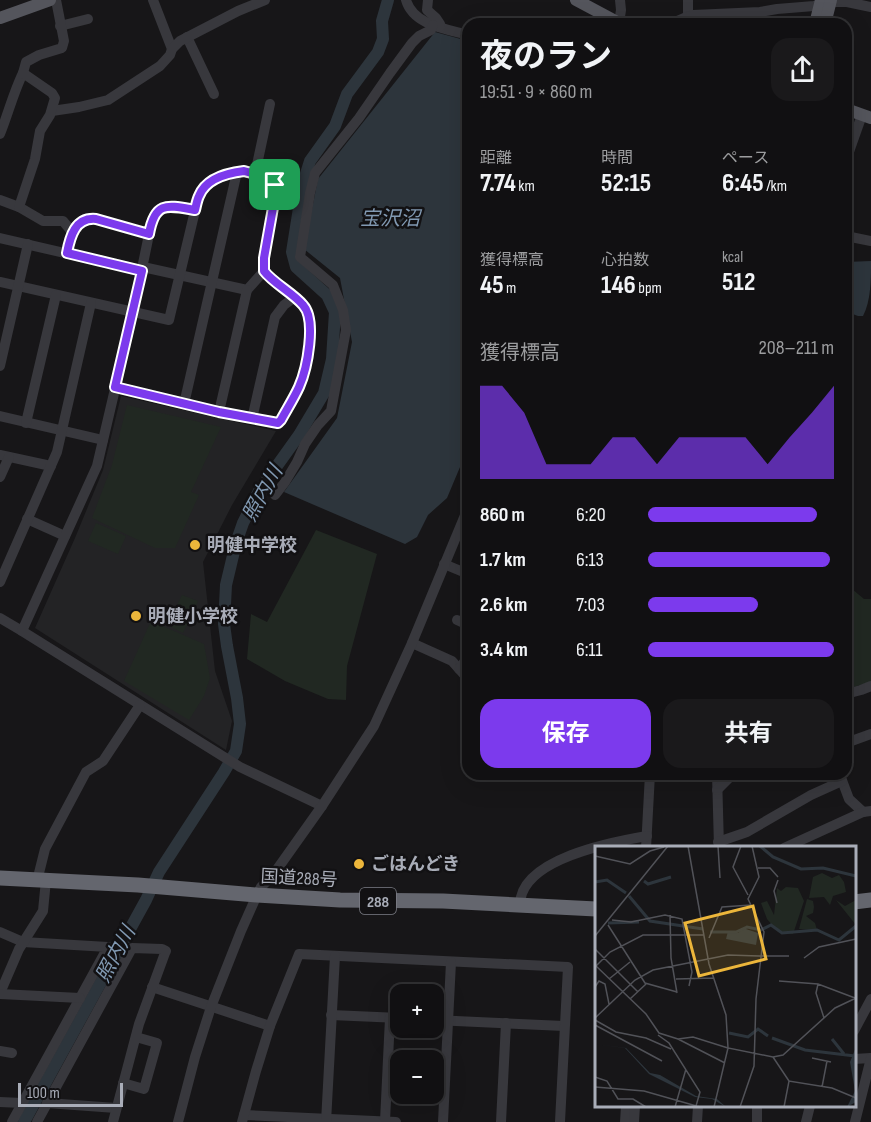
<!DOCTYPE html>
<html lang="ja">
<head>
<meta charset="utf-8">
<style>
	body { margin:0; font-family:"Sofia Sans Condensed","Noto Sans JP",sans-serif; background:#1a191b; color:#f1f3f6; height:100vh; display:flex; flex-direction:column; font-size:22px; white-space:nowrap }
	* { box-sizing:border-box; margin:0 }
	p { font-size:20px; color:#9c9d9f }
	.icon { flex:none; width:33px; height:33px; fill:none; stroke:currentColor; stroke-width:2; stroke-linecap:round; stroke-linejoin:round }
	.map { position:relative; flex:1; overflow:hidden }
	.panel { position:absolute; left:462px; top:18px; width:390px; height:762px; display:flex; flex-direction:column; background:#111012; border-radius:18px; box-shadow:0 6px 24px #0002,0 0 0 2px #303032 }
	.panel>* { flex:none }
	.fabs { position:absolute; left:390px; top:984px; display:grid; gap:12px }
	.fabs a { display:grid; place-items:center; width:54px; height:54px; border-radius:12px; background:#111012; box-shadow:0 6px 24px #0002,0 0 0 2px #303032; font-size:30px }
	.scale { position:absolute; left:18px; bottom:15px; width:105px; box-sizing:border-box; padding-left:6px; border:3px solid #a9adb8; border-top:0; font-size:16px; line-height:21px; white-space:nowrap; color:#a9adb8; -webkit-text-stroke:4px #121113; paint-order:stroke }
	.pin { position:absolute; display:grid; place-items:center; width:51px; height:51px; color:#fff; margin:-26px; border-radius:12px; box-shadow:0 3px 9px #0006 }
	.round { display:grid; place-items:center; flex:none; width:63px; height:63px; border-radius:18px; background:#1a191b }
	.overview { display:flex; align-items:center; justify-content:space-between; height:102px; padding:0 18px }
	h1 { font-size:33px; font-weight:700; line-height:45px }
	.figures { display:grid; grid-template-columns:repeat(3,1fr); gap:9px; height:102px; padding:6px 18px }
	.figures div { display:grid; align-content:center }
	.figures b { font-size:26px; font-weight:700 }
	.figures small { font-size:16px; font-weight:400 }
	.figures p { font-size:16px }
	.chart { height:168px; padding:12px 18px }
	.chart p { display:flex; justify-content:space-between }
	.chart svg { width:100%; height:108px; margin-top:6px; fill:#7c3aed; opacity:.7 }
	.action { display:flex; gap:12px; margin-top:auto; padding:12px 18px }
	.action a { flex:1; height:69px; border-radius:18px; background:#7c3aed; color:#fff; font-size:24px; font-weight:700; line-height:69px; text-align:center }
	.action a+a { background:#1a191b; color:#f1f3f6 }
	ul { padding:0 18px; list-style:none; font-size:20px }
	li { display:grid; grid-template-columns:96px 72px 1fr; align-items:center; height:45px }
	li i { height:15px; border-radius:8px; background:#7c3aed }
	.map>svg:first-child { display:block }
	.built { fill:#232325 }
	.green { fill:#212822 }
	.water { fill:#2d353c }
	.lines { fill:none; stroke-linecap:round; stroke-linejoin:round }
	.river { stroke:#2d353c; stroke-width:12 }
	.minor { stroke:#38383d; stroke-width:10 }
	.major { stroke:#54555c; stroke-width:12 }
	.highway { stroke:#64666e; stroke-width:15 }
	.route-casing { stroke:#fff; stroke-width:12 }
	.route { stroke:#7c3aed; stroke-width:8 }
	.poi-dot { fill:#ecb63b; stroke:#121113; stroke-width:2 }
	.labels { text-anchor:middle; stroke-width:5; stroke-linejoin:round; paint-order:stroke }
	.shield { fill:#121113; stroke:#7c7e86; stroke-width:1.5 }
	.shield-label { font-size:16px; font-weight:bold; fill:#a9adb8 }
	.poi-label { font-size:18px; font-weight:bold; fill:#a9adb8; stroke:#121113; text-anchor:start }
	.street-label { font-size:18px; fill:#a9adb8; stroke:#121113 }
	.water-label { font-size:20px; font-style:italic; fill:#8199b2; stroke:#121113 }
	.inset-river { fill:none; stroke:#2d353c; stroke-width:3 }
	.inset-road { fill:none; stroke:#515258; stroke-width:1.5 }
	.view { fill:#ecb63b; fill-opacity:0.15; stroke:#ecb63b; stroke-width:3 }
	.inset-edge { fill:none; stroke:#a9adb8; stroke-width:3 }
</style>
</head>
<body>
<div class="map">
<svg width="871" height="1122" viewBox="0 0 871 1122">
	<rect width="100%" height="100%" fill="#171618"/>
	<!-- built -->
	<path class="built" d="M121,396l155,35 -44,74 -29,57 12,109 17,50 -6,29 -191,-122 40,-90 28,-68z"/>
	<!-- green -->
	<g class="green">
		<path d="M127,405l94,22 -30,65 8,3 -24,53h-20l-63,-30 20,-53z"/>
		<path d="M96,523l30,13 -8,18 -30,-13z"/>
		<path d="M316,530l61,24 -30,112 -1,34 -18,-1 -43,-18 -38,-22 4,-45 16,8z"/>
		<path d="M846,584l18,15h7v83l-25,7z"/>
		<path d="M182,595l16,6 -15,32 -16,-8z"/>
		<path d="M151,621l53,23 6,34 -6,18 -15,24 -65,-39z"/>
	</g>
	<!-- water -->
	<g class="water">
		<path d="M435,32l33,9v388l-4,9 4,7v3l-21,50 -19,17 -11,22 -12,7 -121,-52 53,-74 15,-76 -12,-64 -36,-29 14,-70z"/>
		<path d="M871,261c0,18 0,40 -8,55h-5l-8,-3 -4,-15v-36z"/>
	</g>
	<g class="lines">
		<!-- river -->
		<path class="river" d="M24,1122l122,-222 13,-28 65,-100 12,-21 4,-27 -3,-26 -10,-52 -3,-22 2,-39 10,-42 7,-20 16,-32 40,-56 25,-42 8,-34 3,-47 -8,-17 -31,-28 -4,-15 11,-69 7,-22 25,-35 12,-32 31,-42 5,-13 -1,-18 6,-21"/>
		<!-- minor -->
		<g class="minor">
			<path d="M153,0l19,49"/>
			<path d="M406,0c7,25 40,29 62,35"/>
			<path d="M428,0l-1,10 9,8 4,6 -1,3"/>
			<path d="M688,0v16"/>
			<path d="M619,23l2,-13 -1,-10"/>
			<path d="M670,24l14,-6 9,-3 67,-3 17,-3 37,-3 21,-4h12l24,5"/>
			<path d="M60,26l28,-7"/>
			<path d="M187,37l27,57"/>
			<path d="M52,111l27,-4 29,-7 52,-34 10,-11 2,-6 8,-8 58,-30 27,-11"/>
			<path d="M0,134c8,-20 14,-43 23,-61"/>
			<path d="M846,160l16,-45"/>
			<path d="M255,174l15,-70"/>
			<path d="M0,200l19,7 24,14h20l10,12"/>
			<path d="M19,207l16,-48 5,-28 10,-16 5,-17 -3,-5 -29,-20 3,-11 13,-7 23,-7 2,-7 -8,-41"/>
			<path d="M846,236l25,5"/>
			<path d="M0,238l142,33"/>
			<path d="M67,253c4,-16 6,-30 24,-35l58,16"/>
			<path d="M143,267l104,23 17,-19"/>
			<path d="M0,282l169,38 30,-126c5,-6 11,-12 18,-16 17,-10 53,-9 59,13l-12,67v13c10,13 28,22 39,34 14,15 5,60 -2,77 -5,13 -13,25 -20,38l-3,3h-4l-55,-11 -104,-25"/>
			<path d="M0,366l28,-122"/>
			<path d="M184,404l53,-232"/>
			<path d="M219,412l28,-122"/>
			<path d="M0,416l103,24"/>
			<path d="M252,419l23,-102 9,-12 11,-8"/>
			<path d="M26,423l30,-128"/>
			<path d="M0,455l51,11"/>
			<path d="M0,477l9,-20"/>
			<path d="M275,495l10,-13 12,-20 8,-18 13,-19 13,-14 15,-81 -3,-20 -10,-25 -33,-28 10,-64 5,-20 44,-55 31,-45 22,-30 7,-7 12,-6 2,-5"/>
			<path d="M27,519l38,17"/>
			<path d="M444,564l24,10"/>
			<path d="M0,582l57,-130 34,-149"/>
			<path d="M0,618l22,13 218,136 82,39"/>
			<path d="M457,620l11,5"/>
			<path d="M22,631l75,-165 36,-154 19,-92c8,-18 27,-13 43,-10"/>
			<path d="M412,643l40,18 16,18"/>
			<path d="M459,669l9,-12"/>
			<path d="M846,694l15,-4 10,-4"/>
			<path d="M846,743l25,-9"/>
			<path d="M717,774l2,73"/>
			<path d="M840,775l9,24 14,13"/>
			<path d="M564,777l2,-3"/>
			<path d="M717,790l16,-16"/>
			<path d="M718,842l29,-10 64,-37 31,-14"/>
			<path d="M646,848l4,-74"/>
			<path d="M784,848l79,-36 8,-1"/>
			<path d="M39,873l6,-24 41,-77 17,-11 37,-56"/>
			<path d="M520,905c0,-46 92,-63 127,-69"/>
			<path d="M0,932l23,10 85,5 -96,175"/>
			<path d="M152,987l118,39"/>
			<path d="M0,993l19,-44 24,-38 3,-31"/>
			<path d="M0,994l80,4"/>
			<path d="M331,1015l69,3"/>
			<path d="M434,1020l130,6"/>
			<path d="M854,1031l17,-32"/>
			<path d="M0,1051l12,2"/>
			<path d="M854,1059l17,-1"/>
			<path d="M123,1083l21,6 13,-46 -21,-6"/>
			<path d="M0,1102l22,1"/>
			<path d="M47,1103l69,5"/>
			<path d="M244,1115l152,7"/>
			<path d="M385,1121l5,-103"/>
			<path d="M37,1122l95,-174 30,1 4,2 -1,2 -26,71 -26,98"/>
			<path d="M178,1122l17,-65 16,-50 30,-76 16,-36 4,-8 12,-12 49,-69 52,-80 38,-83 56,-135"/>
			<path d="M242,1122l14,-51 14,-45 29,-72 269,13 -8,155"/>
			<path d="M326,1122l9,-166"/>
			<path d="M443,1122l8,-160"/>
			<path d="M501,1122l5,-99"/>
			<path d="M625,1122l1,-16"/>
			<path d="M634,1122l1,-16"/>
			<path d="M697,1122l1,-16"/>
			<path d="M757,1122v-16"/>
			<path d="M806,1122l4,-16"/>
			<path d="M855,1122l16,-64"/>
		</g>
		<!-- major -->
		<g class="major">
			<path d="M576,0l45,24"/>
			<path d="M0,18l50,-18"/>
			<path d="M815,24l6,-24"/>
			<path d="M825,24l6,-24"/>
			<path d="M846,109l25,9"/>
		</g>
		<!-- highway -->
		<g class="highway">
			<path d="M0,878l138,7 119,10 83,5 103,1 153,8"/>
			<path d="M854,902l17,-2"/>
		</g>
	</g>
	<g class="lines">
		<!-- route casing -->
		<g class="route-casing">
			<path id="route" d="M244,171c14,4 28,5 32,20l-12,67v13c9,12 29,22 39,34 14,15 4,64 -4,82 -5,11 -12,22 -18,33l-3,3 -59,-11 -104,-25 27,-116 -75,-18c3,-16 8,-36 29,-34l53,15c6,-33 18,-29 46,-24 1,-4 2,-10 4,-14 7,-18 28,-23 45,-25z"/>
		</g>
		<!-- route -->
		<use href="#route" class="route"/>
	</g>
	<!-- markers -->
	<g class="poi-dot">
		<circle cx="195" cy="545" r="6"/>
		<circle cx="136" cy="616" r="6"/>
		<circle cx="359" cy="864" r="6"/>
	</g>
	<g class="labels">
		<!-- shield labels -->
		<rect class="shield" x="360" y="888" width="36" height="26" rx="4.5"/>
		<g class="shield-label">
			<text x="378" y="907">288</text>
		</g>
		<!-- poi labels -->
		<g class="poi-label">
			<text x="207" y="551">明健中学校</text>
			<text x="148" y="622">明健小学校</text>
			<text x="371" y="870">ごはんどき</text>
		</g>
		<!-- street labels -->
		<g class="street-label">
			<text transform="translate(299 878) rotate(3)" y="6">国道288号</text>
		</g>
		<!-- water labels -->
		<g class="water-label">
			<text x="390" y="225">宝沢沼</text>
			<text transform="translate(262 493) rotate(-61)" y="7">照内川</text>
			<text transform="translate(115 954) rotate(-62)" y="7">照内川</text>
		</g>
	</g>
	<!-- overview -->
	<g transform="translate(595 846)">
		<rect width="261" height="261" fill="#171618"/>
		<path d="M227,27l10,5 7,-3 5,7 2,10 -13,4 -3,9 -6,-8 -15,1 4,-21zM191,41l12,1 6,13 -11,33 -15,-2 -11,-13 -6,-16 6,-2 7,14 3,-27 4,3zM212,53l6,2 1,6 -1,6 -7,3 9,7 2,7 -18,-1zM241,54l9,6 11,-6v25z" fill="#212822"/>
		<path d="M148,82l15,5 -2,12 -30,-6 2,-8 10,2zM0,198l31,4 24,25 10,2 36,21 21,3 9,8 -14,-8 -17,-2 -46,-23 -24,-26zM261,201v55l-9,5 8,-16 -5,-29z" fill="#2d353c"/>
		<path class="inset-river" d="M165,0l13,11 28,12 22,-1 33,8M49,35l4,3 23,-7M0,36l12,-2 19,13M34,50l21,25 53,8M13,77l31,-1M115,86h26l11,-5 14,3 10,-5 11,8 35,-3 22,10 17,-14M134,187l19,4 10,-8 10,7M177,192l33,12 50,6M237,193l12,15"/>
		<path class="inset-road" d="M81,0h41M93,0l21,118 17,51 2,33 45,9 10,-2 52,-47 21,-10M123,0l2,32M146,0l-8,21 15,28M0,10l35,8 20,-13 14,-4M163,22h12l8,9M182,57l-3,-12 4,-11M75,69l1,43 6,35M17,74l19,2 34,-7 17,4 10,53 -3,14M13,79l37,58 32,9M0,90l73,-90M114,92l13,-31 29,-2M0,103l43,43M164,110h30M209,112l15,-11 37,-8M0,119l51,49 13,19 19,6M1,120l14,-14 33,-17h61M14,133l21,-17M81,133l38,-1M184,135l39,3 37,14M223,138l-2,9 8,25M0,141l4,-6 6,3 4,20M35,153l16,-15M0,172l40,-38 18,-10 75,-15 31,1M0,174l21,12 30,6 25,11M0,179l67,36M63,189l11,8 31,49 -4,14M83,193l47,24M83,193l15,-2 35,11M178,211l16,24M217,212l19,4M0,231l12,4 11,18h15l13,8M0,241l49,4 56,16M227,241l5,-26M80,261l11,-38M119,261l14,-59M145,261l14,-41 2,-67 8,-67 -16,-33 11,-22 -7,-31M189,261l5,-26 43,7 24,10"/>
		<path class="view" d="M158,60l13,53 -67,17 -14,-53z"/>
		<rect width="261" height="261" class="inset-edge"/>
	</g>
</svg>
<div class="fabs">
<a>+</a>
<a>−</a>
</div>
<div class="scale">100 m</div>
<div class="pin" style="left:275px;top:185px;background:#1e9e55"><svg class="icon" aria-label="arrive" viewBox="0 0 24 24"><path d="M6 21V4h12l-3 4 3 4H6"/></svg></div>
<section class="panel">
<div class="overview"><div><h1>夜のラン</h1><p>19:51 · 9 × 860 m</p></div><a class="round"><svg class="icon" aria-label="share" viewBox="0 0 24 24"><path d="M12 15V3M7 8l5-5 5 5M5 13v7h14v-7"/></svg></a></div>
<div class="figures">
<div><p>距離</p><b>7.74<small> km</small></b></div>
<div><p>時間</p><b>52:15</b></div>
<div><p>ペース</p><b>6:45<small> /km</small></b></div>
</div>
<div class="figures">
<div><p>獲得標高</p><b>45<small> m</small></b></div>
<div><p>心拍数</p><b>146<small> bpm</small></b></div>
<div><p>kcal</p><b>512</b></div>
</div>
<div class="chart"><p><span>獲得標高</span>208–211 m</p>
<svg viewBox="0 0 160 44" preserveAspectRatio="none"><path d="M0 44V6L10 6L20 17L30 38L40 38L50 38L60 27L70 27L80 38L90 27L100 27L110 27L120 27L130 38L140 27L150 17L160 6V44z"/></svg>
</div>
<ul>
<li><b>860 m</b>6:20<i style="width:91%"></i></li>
<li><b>1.7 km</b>6:13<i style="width:98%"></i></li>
<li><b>2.6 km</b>7:03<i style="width:59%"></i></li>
<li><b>3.4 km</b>6:11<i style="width:100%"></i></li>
</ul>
<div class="action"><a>保存</a><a>共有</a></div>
</section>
</div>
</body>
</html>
